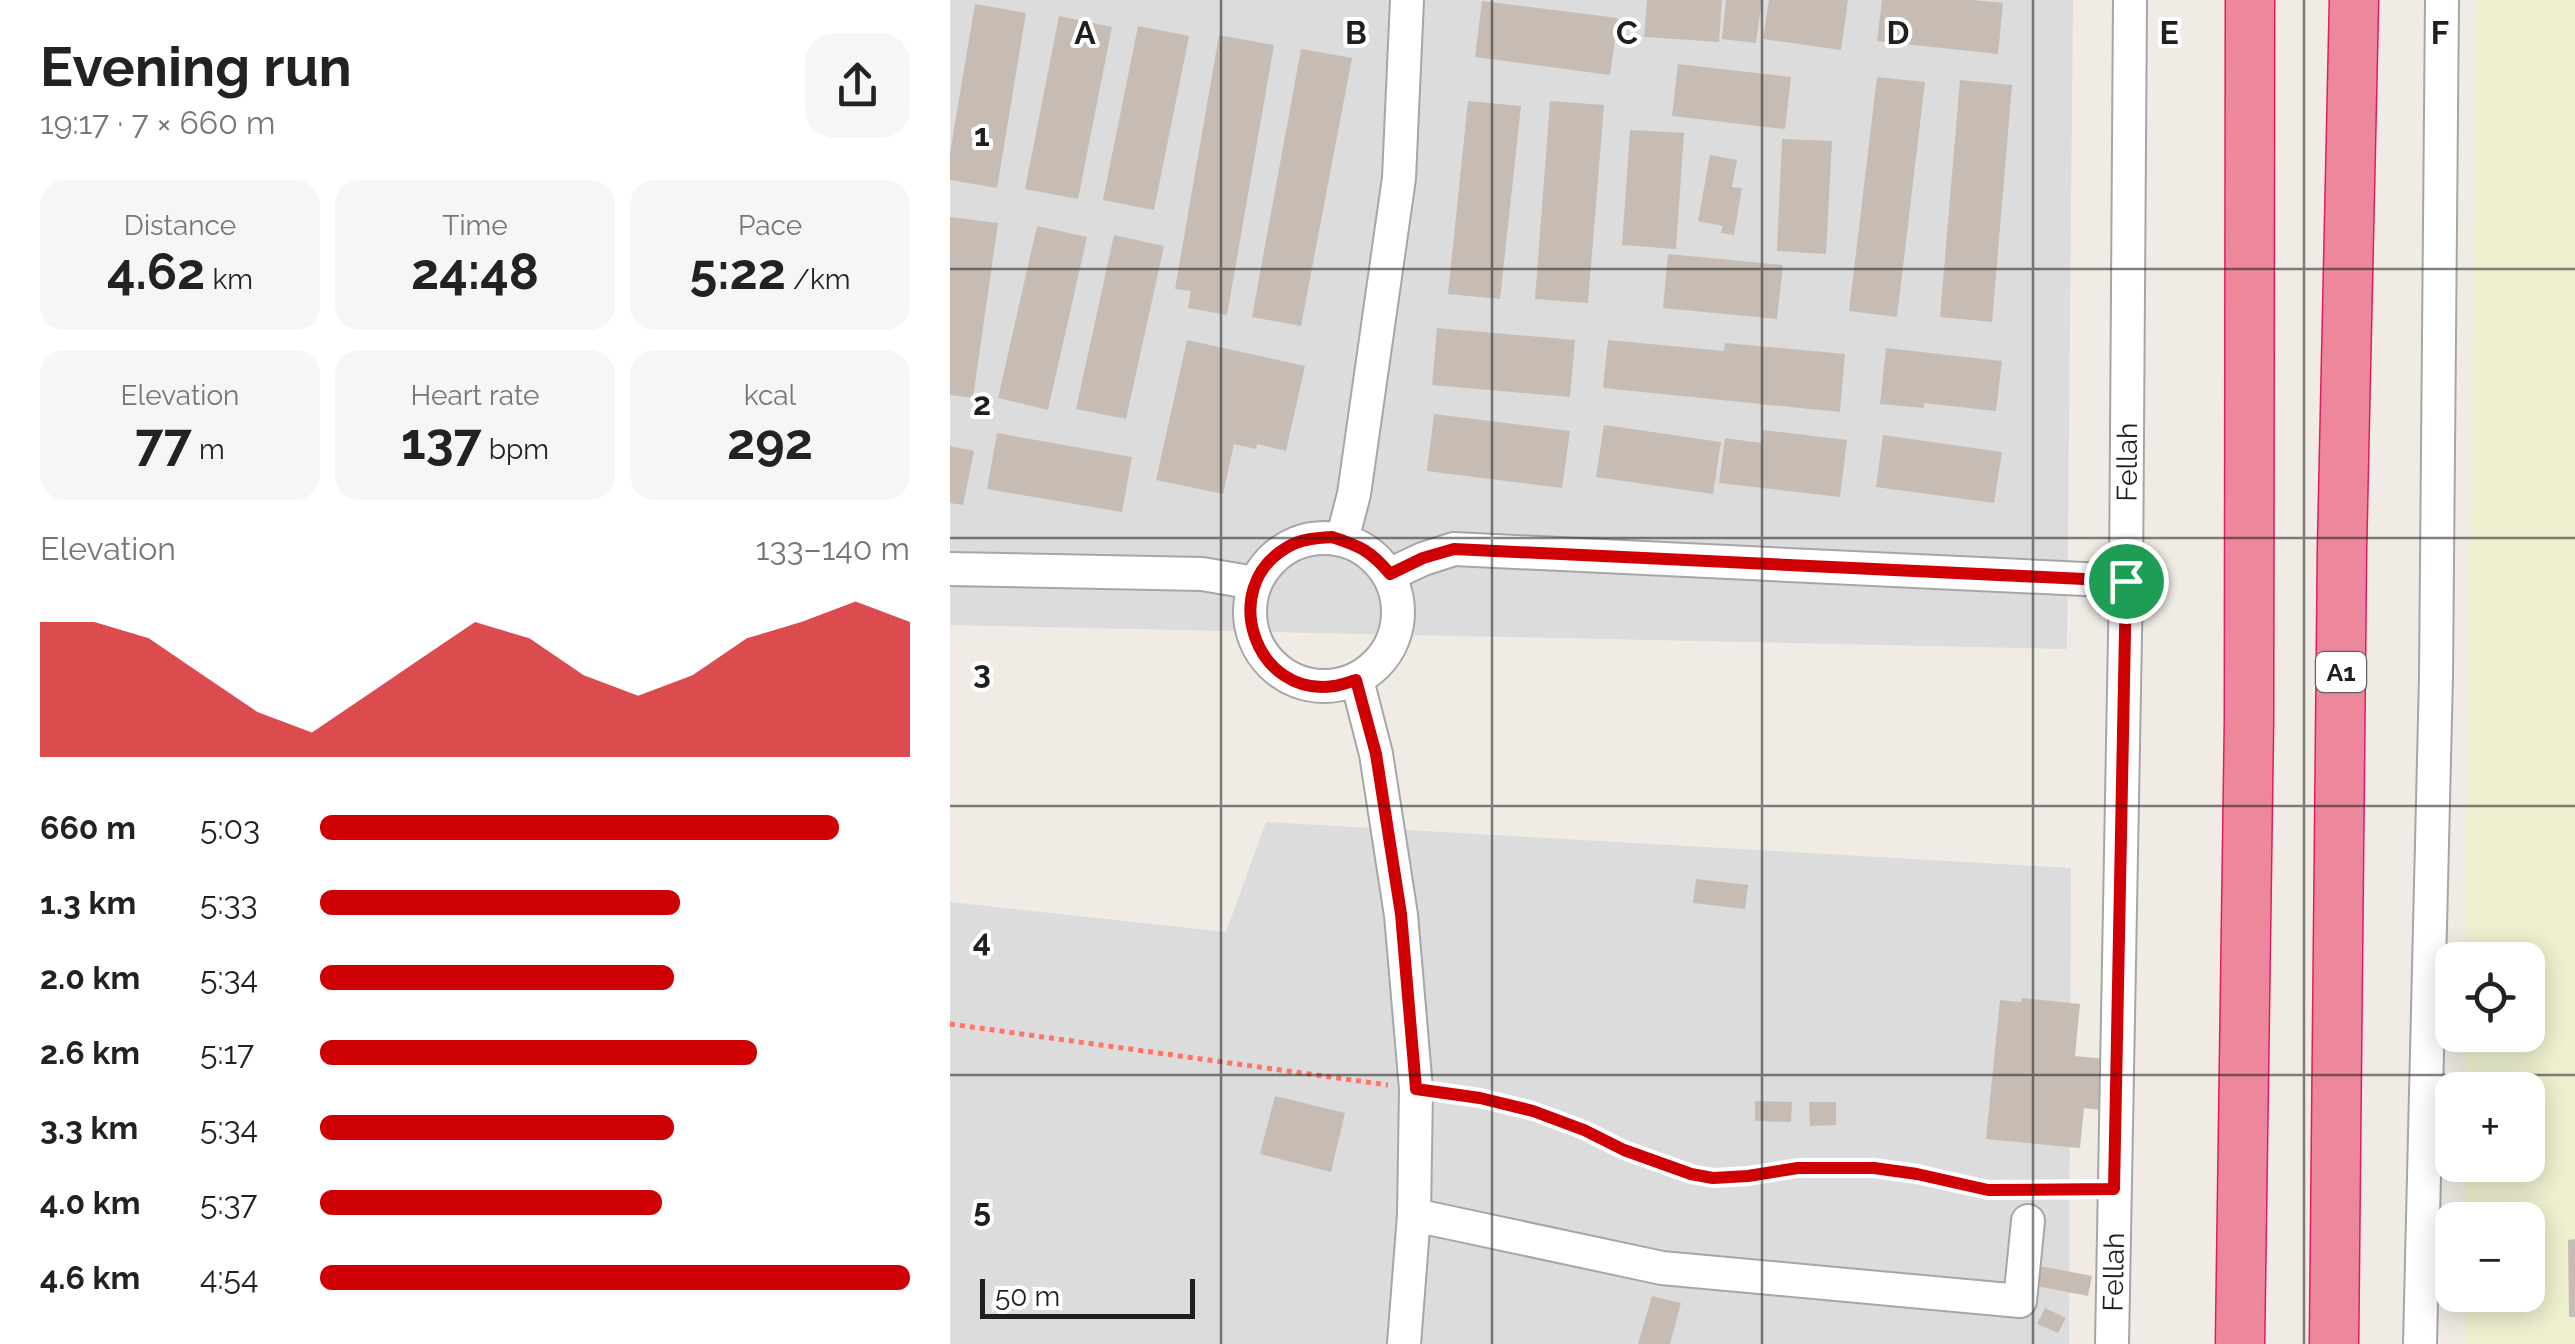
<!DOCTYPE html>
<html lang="en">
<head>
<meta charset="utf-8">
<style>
	body { margin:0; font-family:Raleway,sans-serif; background:#f6f6f6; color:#222; height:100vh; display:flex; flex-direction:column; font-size:38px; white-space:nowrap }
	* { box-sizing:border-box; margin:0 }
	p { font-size:32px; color:#767676 }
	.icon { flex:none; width:55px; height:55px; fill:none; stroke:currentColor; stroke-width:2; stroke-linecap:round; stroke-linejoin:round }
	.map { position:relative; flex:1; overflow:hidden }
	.sheet { display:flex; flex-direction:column; background:#fff; width:950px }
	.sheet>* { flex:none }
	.controls { position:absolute; left:1485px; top:942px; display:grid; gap:20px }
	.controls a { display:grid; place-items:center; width:110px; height:110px; border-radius:20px; background:#fff; box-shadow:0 5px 25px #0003; font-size:50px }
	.scale { position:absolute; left:30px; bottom:25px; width:215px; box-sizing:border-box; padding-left:10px; border:5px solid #1f1f1f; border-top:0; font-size:28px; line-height:35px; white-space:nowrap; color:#1f1f1f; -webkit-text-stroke:8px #fff; paint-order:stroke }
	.pin { position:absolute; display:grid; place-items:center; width:85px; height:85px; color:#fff; margin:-42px; border:5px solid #fff; border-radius:50%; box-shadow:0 2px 10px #0007 }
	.round { display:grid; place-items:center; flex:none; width:105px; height:105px; border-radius:30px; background:#f6f6f6 }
	.headline { display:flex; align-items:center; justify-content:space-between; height:170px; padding:0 40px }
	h1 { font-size:55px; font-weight:700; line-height:75px }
	.figures { display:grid; grid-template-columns:repeat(3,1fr); gap:15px; height:170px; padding:10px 40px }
	.figures div { display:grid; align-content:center; border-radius:25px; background:#f6f6f6; text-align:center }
	.figures b { font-size:50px; font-weight:700 }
	.figures small { font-size:28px; font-weight:400 }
	.figures p { font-size:28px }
	.chart { height:280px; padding:20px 40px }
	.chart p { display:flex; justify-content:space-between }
	.chart svg { width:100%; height:180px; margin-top:10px; fill:#ce0004; opacity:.7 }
	ul { padding:0 40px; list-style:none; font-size:32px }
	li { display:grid; grid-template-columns:160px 120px 1fr; align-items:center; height:75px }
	li i { height:25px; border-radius:12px; background:#ce0004 }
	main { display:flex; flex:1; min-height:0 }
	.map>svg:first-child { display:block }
	.residential { fill:#dddcdc }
	.farmland { fill:#eef0cf }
	.building { fill:#c6bcb4 }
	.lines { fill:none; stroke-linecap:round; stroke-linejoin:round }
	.minor-casing { stroke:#a6a6a6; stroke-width:36 }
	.highway-casing { stroke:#e61a63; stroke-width:51 }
	.path { stroke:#ff7467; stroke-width:5; stroke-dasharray:5 5; stroke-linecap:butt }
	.minor { stroke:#fff; stroke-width:32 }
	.highway { stroke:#ed889c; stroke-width:48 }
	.route-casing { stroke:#fff; stroke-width:20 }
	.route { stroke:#ce0004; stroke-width:12 }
	.grid { fill:none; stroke:#1f1f1f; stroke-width:2.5; stroke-opacity:0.55 }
	.labels { text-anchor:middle; stroke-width:8; stroke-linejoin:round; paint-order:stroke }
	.shield { fill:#fff; stroke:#626262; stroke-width:2.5 }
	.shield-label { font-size:25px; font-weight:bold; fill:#1f1f1f }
	.street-label { font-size:28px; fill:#1f1f1f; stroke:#fff }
	.grid-label { font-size:32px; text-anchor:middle; font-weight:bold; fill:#1f1f1f; stroke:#fff; stroke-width:8; stroke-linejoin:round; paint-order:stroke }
</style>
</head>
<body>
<main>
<section class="sheet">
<div class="headline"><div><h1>Evening run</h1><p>19:17 · 7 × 660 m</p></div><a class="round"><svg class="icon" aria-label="share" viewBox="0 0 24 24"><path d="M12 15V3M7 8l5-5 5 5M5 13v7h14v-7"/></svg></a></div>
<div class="figures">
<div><p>Distance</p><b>4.62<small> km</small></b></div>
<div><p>Time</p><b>24:48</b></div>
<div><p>Pace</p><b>5:22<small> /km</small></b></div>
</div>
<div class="figures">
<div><p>Elevation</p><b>77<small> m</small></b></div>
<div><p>Heart rate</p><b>137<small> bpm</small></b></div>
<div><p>kcal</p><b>292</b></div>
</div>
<div class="chart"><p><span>Elevation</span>133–140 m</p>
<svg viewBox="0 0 160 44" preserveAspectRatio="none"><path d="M0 44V11L10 11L20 15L30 24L40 33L50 38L60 29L70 20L80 11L90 15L100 24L110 29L120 24L130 15L140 11L150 6L160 11V44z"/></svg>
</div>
<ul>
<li><b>660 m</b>5:03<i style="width:88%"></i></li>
<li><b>1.3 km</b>5:33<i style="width:61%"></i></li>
<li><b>2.0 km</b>5:34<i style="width:60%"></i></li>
<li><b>2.6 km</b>5:17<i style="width:74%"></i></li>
<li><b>3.3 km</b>5:34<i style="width:60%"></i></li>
<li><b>4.0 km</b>5:37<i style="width:58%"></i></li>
<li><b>4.6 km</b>4:54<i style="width:100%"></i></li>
</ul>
</section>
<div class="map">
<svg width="1625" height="1344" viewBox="0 0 1625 1344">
	<rect width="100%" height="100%" fill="#f0ece5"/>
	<!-- residential -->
	<g class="residential">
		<path d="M0,0h1123l-6,649 -1117,-24z"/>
		<path d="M316,822l805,46 -2,476h-1119v-442l276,30z"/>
	</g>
	<!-- farmland -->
	<path class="farmland" d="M1527,0h98v1344h-109v-49h62v-75h-62v-55h62v-75h-62l-1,-55h63v-75h-63z"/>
	<!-- building -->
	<g class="building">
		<path d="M697,0h75l-3,42 -75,-5z"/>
		<path d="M776,0h36l-6,43 -34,-4z"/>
		<path d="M819,0h79l-7,50 -78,-11z"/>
		<path d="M932,0h90l31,3 -5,51 -121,-13z"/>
		<path d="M532,1l136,17 -8,57 -135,-18z"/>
		<path d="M25,4l51,9 -29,175 -47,-8v-27z"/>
		<path d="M109,16l53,11 -34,172 -53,-10z"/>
		<path d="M188,26l51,10 -35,174 -51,-10z"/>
		<path d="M269,35l55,10 -47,270 -39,-7 3,-17 -16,-2z"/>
		<path d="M351,49l51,9 -51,268 -49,-9z"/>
		<path d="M728,64l113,13 -6,52 -113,-13z"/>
		<path d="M927,77l48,5 -28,235 -48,-6z"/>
		<path d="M1010,80l52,5 -20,237 -52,-5z"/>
		<path d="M518,101l53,5 -21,193 -52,-5z"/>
		<path d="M600,101l54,4 -16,198 -53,-4z"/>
		<path d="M680,130l54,3 -8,116 -54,-4z"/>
		<path d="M832,139l50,2 -6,113 -49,-3z"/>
		<path d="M760,155l27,5 -5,27 10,1 -8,47 -13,-2 2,-7 -25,-5z"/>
		<path d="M0,217l48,6 -25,175 -23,-3z"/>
		<path d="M87,226l50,11 -39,173 -50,-12z"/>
		<path d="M164,235l50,11 -38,173 -50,-10z"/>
		<path d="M718,254l115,11 -6,54 -114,-11z"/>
		<path d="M487,328l138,12 -5,57 -138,-12z"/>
		<path d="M237,340l118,26 -19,85 -29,-7 -1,5 -22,-5 -11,50 -67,-14z"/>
		<path d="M658,340l116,11 1,-8 120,11 -5,58 -237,-24z"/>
		<path d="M936,348l116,13 -6,50 -72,-8v5l-44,-4z"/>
		<path d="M484,414l136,17 -8,57 -135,-17z"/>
		<path d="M654,425l117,17 -8,52 -117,-17z"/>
		<path d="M813,430l84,10 -7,57 -121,-14 6,-45 36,5z"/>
		<path d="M47,433l135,24 -10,55 -135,-23z"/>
		<path d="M933,435l119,17 -8,51 -118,-16z"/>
		<path d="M0,446l24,5 -11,54 -13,-2z"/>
		<path d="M746,879l52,6 -3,24 -52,-6z"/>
		<path d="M1072,998l58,6 -5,52 30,3 -5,51 -16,-2 -4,40 -94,-9 14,-139 21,2z"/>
		<path d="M325,1096l70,17 -14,59 -71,-18z"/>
		<path d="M805,1101l37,1 -1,20 -36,-1z"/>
		<path d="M859,1102h27v23l-26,1z"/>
		<path d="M1625,1239v78h-6l-1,-77z"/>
		<path d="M1090,1266l52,10 -4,20 -52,-10z"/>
		<path d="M702,1296l29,7 -11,41h-32z"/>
		<path d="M1095,1308l21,10 -8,15 -21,-9z"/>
	</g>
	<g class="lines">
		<!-- minor casing -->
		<g class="minor-casing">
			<g id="minor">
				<circle cx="374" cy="612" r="74"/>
				<path d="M392,540l12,-46 45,-316 8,-178"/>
				<path d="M0,569l252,5 53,9"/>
				<path d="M439,575l34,-16 31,-10 672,32"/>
				<path d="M407,680l19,74 25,161 15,174 -2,126 -10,129"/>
				<path d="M464,1215l248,53 358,33 8,-80"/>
				<path id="s1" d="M1162,1344l14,-763 4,-581"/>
				<path d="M1470,1344l16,-668 6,-676"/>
			</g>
		</g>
		<!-- highway casing -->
		<g class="highway-casing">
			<g id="highway">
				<path d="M1290,1344l9,-624 1,-720"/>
				<path d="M1384,1344l8,-795 12,-549"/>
			</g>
		</g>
		<!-- path -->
		<g class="path">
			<path d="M0,1024l438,61"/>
			<path d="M493,1093l36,5 54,13 51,19 40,20 67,24 22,4 35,-2 50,-8h76l43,6 72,16h30"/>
			<path d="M1085,1190l49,-1"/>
		</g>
		<!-- minor -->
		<use href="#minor" class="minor"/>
		<!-- highway -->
		<use href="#highway" class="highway"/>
	</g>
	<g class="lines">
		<!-- route casing -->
		<g class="route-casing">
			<path id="route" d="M382,537c28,9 39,14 58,37l33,-16 31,-9 672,32 -12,608 -126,1 -71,-16 -43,-6h-76l-50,8 -35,2 -22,-4 -67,-24 -40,-20 -51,-19 -53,-13 -64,-9 -15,-175 -25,-160 -20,-74c-7,2 -15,5 -22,6 -79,12 -116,-98 -48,-138 14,-9 30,-10 46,-11z"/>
		</g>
		<!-- route -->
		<use href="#route" class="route"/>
	</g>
	<!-- grid -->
	<path class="grid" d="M271,0v1344M542,0v1344M812,0v1344M1083,0v1344M1354,0v1344M0,269h1625M0,538h1625M0,806h1625M0,1075h1625"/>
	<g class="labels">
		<!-- shield labels -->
		<rect class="shield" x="1366" y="652" width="50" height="40" rx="8"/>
		<g class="shield-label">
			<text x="1391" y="681">A1</text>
		</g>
		<!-- street labels -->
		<g class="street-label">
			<text dy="10" stroke="none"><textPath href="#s1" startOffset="882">Fellah</textPath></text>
			<text dy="10" stroke="none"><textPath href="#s1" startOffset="72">Fellah</textPath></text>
		</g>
	</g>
	<g class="grid-label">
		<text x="135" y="44">A</text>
		<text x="406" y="44">B</text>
		<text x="677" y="44">C</text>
		<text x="948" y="44">D</text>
		<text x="1219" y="44">E</text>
		<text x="1490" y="44">F</text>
		<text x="32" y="146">1</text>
		<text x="32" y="415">2</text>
		<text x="32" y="683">3</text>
		<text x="32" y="952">4</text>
		<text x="32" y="1221">5</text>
	</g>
</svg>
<div class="controls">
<a><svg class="icon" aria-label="locate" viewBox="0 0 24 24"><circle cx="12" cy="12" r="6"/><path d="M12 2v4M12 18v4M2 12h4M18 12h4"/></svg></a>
<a>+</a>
<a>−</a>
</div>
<div class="scale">50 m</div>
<div class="pin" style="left:1176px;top:581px;background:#1e9e55"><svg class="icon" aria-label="arrive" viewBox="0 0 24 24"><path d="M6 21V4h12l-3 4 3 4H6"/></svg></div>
</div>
</main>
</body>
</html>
